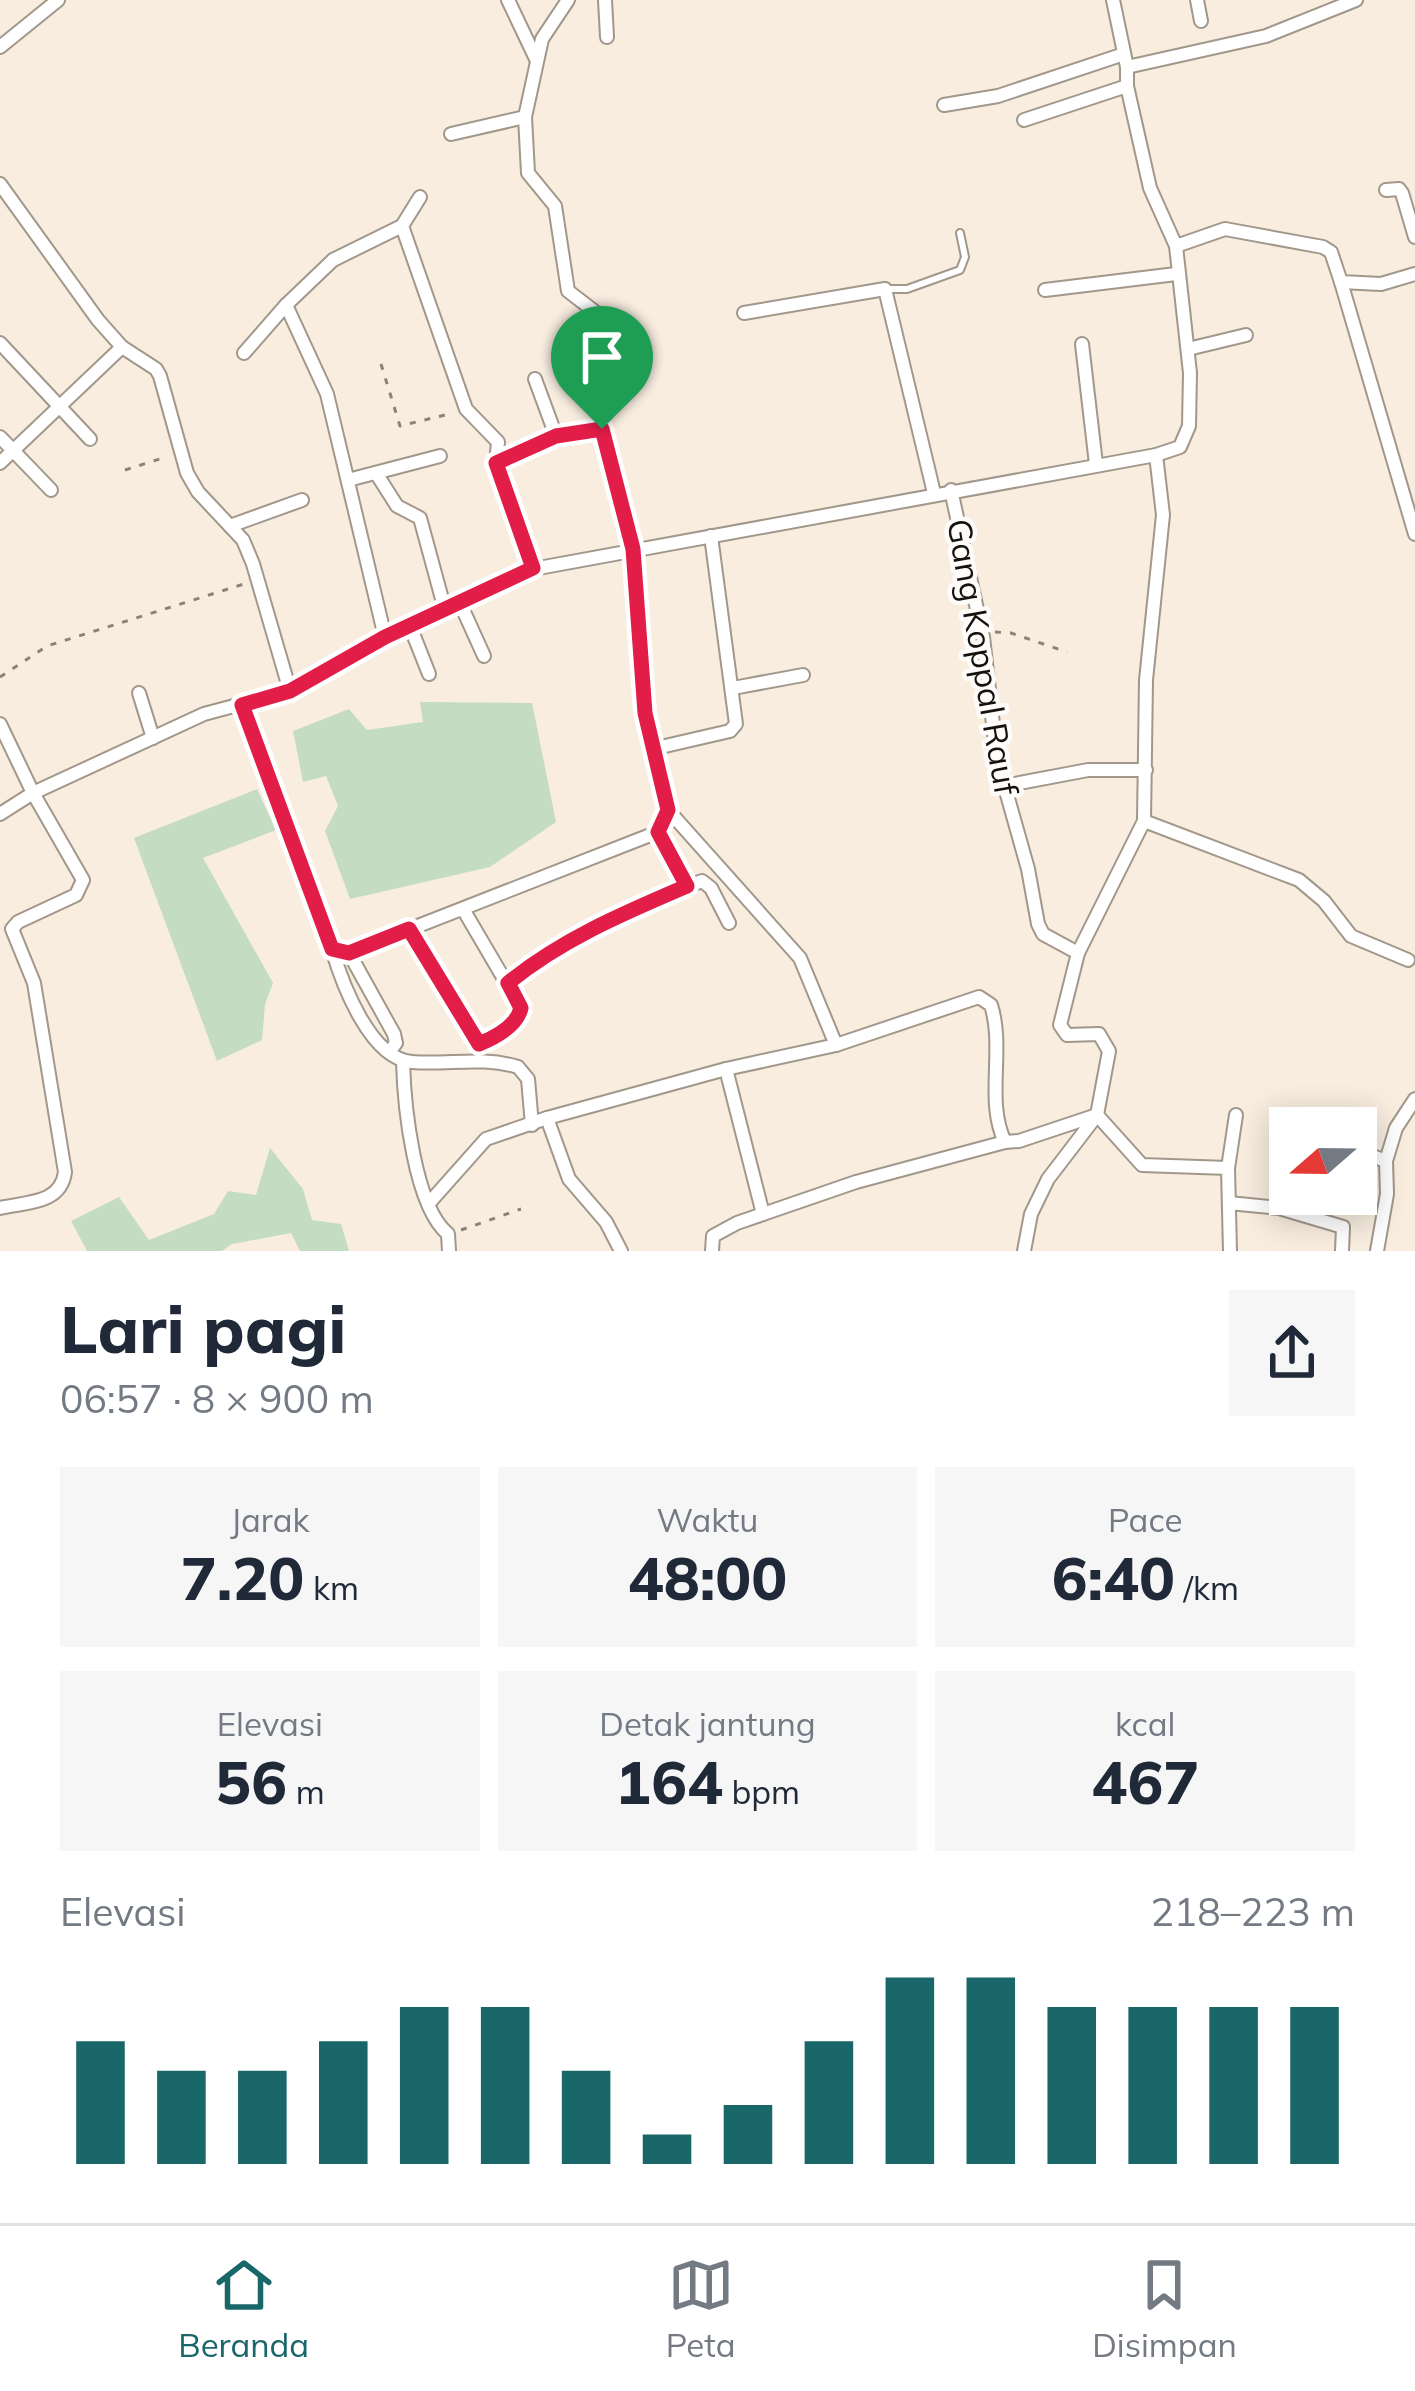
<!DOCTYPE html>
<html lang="id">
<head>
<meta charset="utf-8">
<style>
	body { margin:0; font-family:Mulish,sans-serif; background:#f6f6f7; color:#1f2937; height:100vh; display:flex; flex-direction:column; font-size:45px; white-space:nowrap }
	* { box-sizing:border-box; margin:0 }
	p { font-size:39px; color:#747a83 }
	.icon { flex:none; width:66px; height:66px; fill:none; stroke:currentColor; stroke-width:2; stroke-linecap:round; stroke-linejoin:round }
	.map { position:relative; height:1251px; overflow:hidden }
	.panel { display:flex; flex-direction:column; background:#fff; flex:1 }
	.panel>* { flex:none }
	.needle { width:78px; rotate:250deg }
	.fabs { position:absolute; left:1269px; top:1107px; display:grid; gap:24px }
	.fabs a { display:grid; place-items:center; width:108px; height:108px; border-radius:0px; background:#fff; box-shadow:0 6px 30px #0003; font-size:60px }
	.pin { position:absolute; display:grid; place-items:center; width:102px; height:102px; color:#fff; margin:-123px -51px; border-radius:50% 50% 50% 0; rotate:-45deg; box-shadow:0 0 12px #0007 }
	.pin .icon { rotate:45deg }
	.round { display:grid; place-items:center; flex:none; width:126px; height:126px; border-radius:0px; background:#f6f6f7 }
	.overview { display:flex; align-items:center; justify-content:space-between; height:204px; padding:0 60px }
	h1 { font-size:66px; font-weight:800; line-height:90px }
	.figures { display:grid; grid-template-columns:repeat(3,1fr); gap:18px; height:204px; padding:12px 60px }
	.figures div { display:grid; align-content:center; border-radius:0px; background:#f6f6f7; text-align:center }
	.figures b { font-size:60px; font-weight:800 }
	.figures small { font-size:33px; font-weight:400 }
	.figures p { font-size:33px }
	.chart { height:336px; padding:24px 60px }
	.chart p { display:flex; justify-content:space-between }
	.chart svg { width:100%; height:216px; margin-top:12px; stroke:#1a676a; stroke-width:6 }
	.tab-bar { display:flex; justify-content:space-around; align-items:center; height:168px; border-top:3px solid #e0e1e3; background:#fff; font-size:33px; color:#747a83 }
	.tab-bar a { display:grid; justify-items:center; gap:6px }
	.tab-bar .on { color:#1a676a }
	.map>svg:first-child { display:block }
	.green { fill:#c3dcc3 }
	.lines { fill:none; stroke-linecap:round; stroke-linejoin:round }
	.lane-casing { stroke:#a2978b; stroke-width:10 }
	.street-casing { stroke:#a2978b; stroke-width:16 }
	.path { stroke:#8a8279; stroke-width:3; stroke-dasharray:6 9; stroke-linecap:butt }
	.lane { stroke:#fff; stroke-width:6 }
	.street { stroke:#fff; stroke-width:12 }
	.route-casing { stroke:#fff; stroke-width:24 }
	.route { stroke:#e11d48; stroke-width:15 }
	.labels { text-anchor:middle; stroke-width:9; stroke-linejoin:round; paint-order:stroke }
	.street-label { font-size:33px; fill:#15110d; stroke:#fefcfa }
</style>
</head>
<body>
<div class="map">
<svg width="1415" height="1251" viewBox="0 0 1415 1251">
	<rect width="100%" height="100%" fill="#f9ede0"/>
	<!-- green -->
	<g class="green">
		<path d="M420,702l112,1 24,119 -66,45 -140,32 -25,-68 13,-25 -12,-30 -23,6 -10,-51 56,-22 18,21 56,-8z"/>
		<path d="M257,789l19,41 -73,28 70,125 -8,21 -3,36 -45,21 -83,-223z"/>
		<path d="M270,1148l33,41 9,31 29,4 8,27h-49l-9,-18 -59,11 -10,7h-135l-16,-30 48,-24 30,43 65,-26 14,-23 28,4z"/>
	</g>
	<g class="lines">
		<!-- lane casing -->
		<g class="lane-casing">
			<path id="lane" d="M888,289h19l53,-19 5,-13 -5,-24"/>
		</g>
		<!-- street casing -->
		<g class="street-casing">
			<g id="street">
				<path d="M508,0l28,59"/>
				<path d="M568,0l-26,39 -17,78 3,56 27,33 13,85 26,20 8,71v47l31,120 6,120 23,128 6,13 132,148 36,87"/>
				<path d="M605,0l2,37"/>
				<path d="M1197,0l4,21"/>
				<path d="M0,47l58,-47"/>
				<path d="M1127,67l139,-31 90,-36"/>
				<path d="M944,105l54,-9 126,-42"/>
				<path d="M1024,120l103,-34"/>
				<path d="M451,134l74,-17"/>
				<path d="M0,184l98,136 24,27 34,22 4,7 27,97 11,19 45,48 10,24 37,127"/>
				<path d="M1386,190l13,-1 3,4 13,44"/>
				<path d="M402,226l64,183 32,33 -2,21 37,106"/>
				<path d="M1176,246l49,-17 98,18 8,5 10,30 40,2 34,-10"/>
				<path d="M1341,282l74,252"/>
				<path d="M1045,290l131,-16"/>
				<path d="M286,305l47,-45 69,-34 18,-29"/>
				<path d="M744,313l141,-24 49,204"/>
				<path d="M0,343l90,96"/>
				<path d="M1082,344l14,120"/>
				<path d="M1188,349l58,-14"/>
				<path d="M244,353l42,-48 41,89 58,243"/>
				<path d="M535,379l21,57"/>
				<path d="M0,437l51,53"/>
				<path d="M1156,455l7,60 -17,165 -2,141 155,59 25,21 27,35 57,24"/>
				<path d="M0,463l122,-116"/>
				<path d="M496,463l47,-23 59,-11"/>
				<path d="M376,473l21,33 23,12 25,92"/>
				<path d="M348,480l92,-24"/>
				<path d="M951,490l32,147 14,122 31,110 10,55 5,10 35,19 -18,72 7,10 32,-1 10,17 -12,64 -49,64 -17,35 -7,37"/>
				<path d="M230,526l72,-26"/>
				<path d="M460,603l24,53"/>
				<path d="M410,626l19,48"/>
				<path d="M733,688l70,-13"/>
				<path d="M139,693l14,45"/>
				<path d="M242,705l90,244 17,4 309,-121 10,-22"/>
				<path d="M0,724l33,69 50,87 -7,15 -58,27 -6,7 22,54 31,189c-4,32 -38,30 -65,36"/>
				<path d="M652,749l78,-18 6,-7 -25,-188"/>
				<path d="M1004,786l84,-16h58"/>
				<path d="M0,814l33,-21 171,-79 86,-23 95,-54 148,-68 623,-114 24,-8 9,-21 1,-53 -14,-127 -26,-58 -23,-102v-19l-14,-67"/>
				<path d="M658,832l29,54"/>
				<path d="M409,929l66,113 7,2 31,-20 8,-16 -58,-99"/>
				<path d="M332,949c10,34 38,110 80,113 37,3 70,-6 106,5l10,12 4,46"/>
				<path d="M349,953l45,81 2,9 -6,8"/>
				<path d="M1078,953l66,-132"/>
				<path d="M508,983c56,-46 125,-78 194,-102l9,7 18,35"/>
				<path d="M403,1061c1,43 11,145 45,173l1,17"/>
				<path d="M547,1118l22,61 37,43 15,29"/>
				<path d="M1356,1150l30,11"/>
				<path d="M1228,1168l8,-53"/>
				<path d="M430,1202l56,-63 61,-21 179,-49"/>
				<path d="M1229,1203l50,5 64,19 -1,24"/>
				<path d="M763,1214l-37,-145 110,-24 143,-48 12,8c14,44 -6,96 14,137l14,-1 78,-26 45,50 86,3 2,83"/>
				<path d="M712,1251l1,-15 24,-13 119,-41 149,-40"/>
				<path d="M1377,1251l10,-57 -1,-33 10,-33 19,-29"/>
			</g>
		</g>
		<!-- path -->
		<g class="path">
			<path d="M381,364l19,62 53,-13"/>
			<path d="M125,470l41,-13"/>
			<path d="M995,632l16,1 56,19"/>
			<path d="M0,677l47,-31 197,-62"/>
			<path d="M461,1230l60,-21"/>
		</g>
		<!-- lane -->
		<use href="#lane" class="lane"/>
		<!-- street -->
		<use href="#street" class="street"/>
	</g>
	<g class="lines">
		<!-- route casing -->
		<g class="route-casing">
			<path id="route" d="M602,429l31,120 12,164 23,97 -10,22 29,54c-63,27 -125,53 -179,97l13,25c-4,18 -25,29 -42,36l-70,-115 -60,24 -17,-4 -90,-244 48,-14 95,-54 148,-69 -37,-105 60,-27z"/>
		</g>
		<!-- route -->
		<use href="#route" class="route"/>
	</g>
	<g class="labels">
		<!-- street labels -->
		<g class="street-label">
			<text transform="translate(983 657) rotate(80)" y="12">Gang Koppal Rauf</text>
		</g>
	</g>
</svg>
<div class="fabs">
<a><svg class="needle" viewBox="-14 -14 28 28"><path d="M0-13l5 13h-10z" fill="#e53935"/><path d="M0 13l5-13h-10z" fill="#747a83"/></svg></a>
</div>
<div class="pin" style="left:602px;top:429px;background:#1e9e55"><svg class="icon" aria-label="arrive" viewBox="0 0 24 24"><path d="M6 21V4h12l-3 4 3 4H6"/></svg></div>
</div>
<section class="panel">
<div class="overview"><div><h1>Lari pagi</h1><p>06:57 · 8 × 900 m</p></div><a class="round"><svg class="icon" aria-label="share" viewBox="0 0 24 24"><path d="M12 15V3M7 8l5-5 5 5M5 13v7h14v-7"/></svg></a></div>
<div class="figures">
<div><p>Jarak</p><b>7.20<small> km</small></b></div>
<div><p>Waktu</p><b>48:00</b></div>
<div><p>Pace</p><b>6:40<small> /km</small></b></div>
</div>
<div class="figures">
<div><p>Elevasi</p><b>56<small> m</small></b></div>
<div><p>Detak jantung</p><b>164<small> bpm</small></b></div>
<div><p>kcal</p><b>467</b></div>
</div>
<div class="chart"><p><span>Elevasi</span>218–223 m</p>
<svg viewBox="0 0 160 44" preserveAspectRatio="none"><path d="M5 44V19M15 44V25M25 44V25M35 44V19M45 44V12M55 44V12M65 44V25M75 44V38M85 44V32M95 44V19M105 44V6M115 44V6M125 44V12M135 44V12M145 44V12M155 44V12"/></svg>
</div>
</section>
<nav class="tab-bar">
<a class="on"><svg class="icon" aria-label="home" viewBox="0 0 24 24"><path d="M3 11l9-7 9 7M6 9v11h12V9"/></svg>Beranda</a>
<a><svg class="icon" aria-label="map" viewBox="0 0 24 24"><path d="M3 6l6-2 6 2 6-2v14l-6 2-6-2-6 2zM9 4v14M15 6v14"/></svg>Peta</a>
<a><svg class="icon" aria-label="saved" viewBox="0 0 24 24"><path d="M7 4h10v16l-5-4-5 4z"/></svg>Disimpan</a>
</nav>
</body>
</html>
